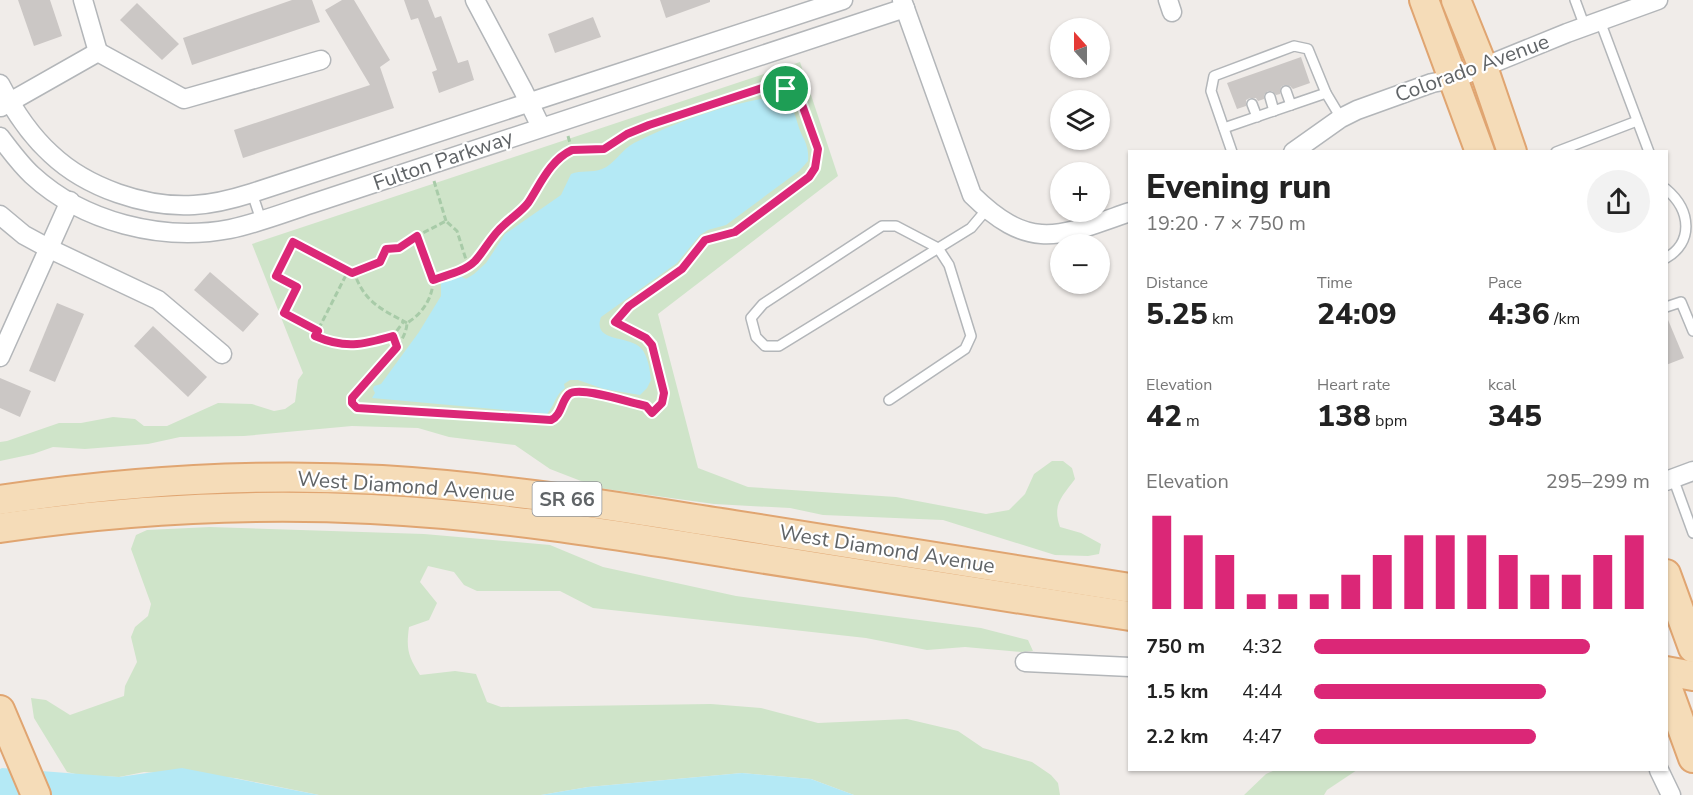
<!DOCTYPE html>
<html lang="en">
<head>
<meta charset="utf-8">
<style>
	body { margin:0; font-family:"Nunito Sans",sans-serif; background:#f2f2f2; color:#222; height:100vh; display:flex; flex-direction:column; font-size:22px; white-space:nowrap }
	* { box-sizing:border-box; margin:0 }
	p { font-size:20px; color:#767676 }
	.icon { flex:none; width:33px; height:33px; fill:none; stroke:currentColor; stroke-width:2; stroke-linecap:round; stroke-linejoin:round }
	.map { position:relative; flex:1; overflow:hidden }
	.side { position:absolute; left:1128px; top:150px; width:540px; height:621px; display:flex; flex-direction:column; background:#fff; border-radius:0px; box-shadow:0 2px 4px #0004 }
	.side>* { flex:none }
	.needle { width:39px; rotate:339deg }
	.fabs { position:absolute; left:1050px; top:18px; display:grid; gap:12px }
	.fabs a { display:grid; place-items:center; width:60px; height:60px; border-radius:50%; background:#fff; box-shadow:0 2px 4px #0004; font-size:30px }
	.pin { position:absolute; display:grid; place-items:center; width:51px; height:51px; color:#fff; margin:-26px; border:3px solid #fff; border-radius:50%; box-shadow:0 2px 6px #0007 }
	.round { display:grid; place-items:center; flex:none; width:63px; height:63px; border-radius:32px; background:#f2f2f2 }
	.summary { display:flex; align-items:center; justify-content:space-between; height:102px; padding:0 18px }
	h1 { font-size:33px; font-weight:800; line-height:45px }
	.figures { display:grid; grid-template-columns:repeat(3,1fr); gap:9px; height:102px; padding:6px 18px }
	.figures div { display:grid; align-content:center }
	.figures b { font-size:30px; font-weight:800 }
	.figures small { font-size:16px; font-weight:400 }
	.figures p { font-size:16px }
	.chart { height:168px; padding:12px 18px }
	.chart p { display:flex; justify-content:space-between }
	.chart svg { width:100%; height:108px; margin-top:6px; stroke:#db2777; stroke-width:6 }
	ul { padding:0 18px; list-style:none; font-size:20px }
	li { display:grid; grid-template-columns:96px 72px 1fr; align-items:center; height:45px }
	li i { height:15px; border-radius:8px; background:#db2777 }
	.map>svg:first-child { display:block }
	.green { fill:#cfe4c9 }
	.water { fill:#b4e9f5 }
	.building { fill:#cbc7c5 }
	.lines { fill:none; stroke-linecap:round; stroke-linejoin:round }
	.service-casing { stroke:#b3b6b9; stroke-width:12 }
	.minor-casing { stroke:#b3b6b9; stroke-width:21 }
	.primary-casing { stroke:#e0a571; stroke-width:32 }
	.path { stroke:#a8cba8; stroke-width:3; stroke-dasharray:6 3; stroke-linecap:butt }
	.service { stroke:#fff; stroke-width:9 }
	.minor { stroke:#fff; stroke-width:18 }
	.primary { stroke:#f5dcb8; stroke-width:28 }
	.route-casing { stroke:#fff; stroke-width:12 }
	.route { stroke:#db2777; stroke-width:8 }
	.labels { text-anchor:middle; stroke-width:4.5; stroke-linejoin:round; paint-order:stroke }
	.shield { fill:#fff; stroke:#909295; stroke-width:1.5 }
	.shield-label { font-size:20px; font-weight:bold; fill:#606467 }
	.street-label { font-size:21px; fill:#606467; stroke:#fff }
</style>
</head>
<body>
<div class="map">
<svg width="1693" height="795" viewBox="0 0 1693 795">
	<rect width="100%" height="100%" fill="#f0ece9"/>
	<!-- green -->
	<g class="green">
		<path d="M800,62l38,114 -180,138 40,154 50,19 148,10 90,17 23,-4 16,-16 9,-20 18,-13h11l9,7 3,11c-13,18 -23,25 -15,48l21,6 20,11 -2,10 -11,2 -33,-1 -112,-35 -120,-5 -33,-7 -76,-4 -115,-16 -49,-19 -35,-24 -66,-8 -31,-9 -66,-2 -108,10 -64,1 -32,7 -63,5 -32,-2 -20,7 -33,7v-19l7,-1 52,-18h22l32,-6 22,2 9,7h23l51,-23 34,1 22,7 11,-2 10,-7 3,-22 5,-7 -51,-129z"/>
		<path d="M210,527l214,7 126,11 53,22 133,29 245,32 47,12 5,11 -12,1 -56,-5 -38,3 -61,-12 -273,-30 -33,-17h-83l-13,-6 -10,-13 -26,-6 -8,16 17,21 -8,17 -20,7c-3,22 -1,29 11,48l35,-4 21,3 11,28 14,5 210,-3 50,4 57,15 89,-4 51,12 25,17 49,14 19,13 7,8 2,12h-206l-43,-16 -69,-6 -154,14 -47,8h-222l-84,-17 -91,-6 -25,5 -39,-2 -13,-3 -33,-54 -3,-20 15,2 24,15 54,-19 1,-10 12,-24 -6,-25 4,-10 13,-11 3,-12 -20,-55 5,-14 11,-5z"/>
		<path d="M1275,770h82l-30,20 -3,5h-80l22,-21z"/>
	</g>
	<!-- water -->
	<g class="water">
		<path d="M777,96c19,10 17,19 24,37 5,10 8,16 7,28l-9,10 -73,54 -18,5 -8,5 -23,28 -76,54c-9,26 27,18 40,31 7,8 9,22 10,32l-4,8 -7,7 -36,-6 -26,-9h-8l-6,4 1,4c-10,7 -10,17 -18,26l-175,-16 3,-5 -2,-4 1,-3 7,-2 38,-52 22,-36v-18l12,-9 9,2v6l4,2 8,-5 12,-11 19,-29 56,-39 10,-21c10,-4 21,-1 31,-5 12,-4 20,-20 32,-26 43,-22 95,-40 143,-47z"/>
		<path d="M2,768l117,9 63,-9 137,27h-319v-26z"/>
		<path d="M742,773l69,6 43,16h-313l47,-8z"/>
	</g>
	<!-- building -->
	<g class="building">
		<path d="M18,0h32l12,36 -28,10z"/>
		<path d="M292,0h20l8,22 -128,43 -9,-27z"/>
		<path d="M342,0h12l36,60 -10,7 14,41 -151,50 -9,-28 136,-45 -45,-75z"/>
		<path d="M404,0h24l7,18 6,-2 17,47 10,-3 6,20 -35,13 -7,-21 5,-2 -19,-52 -7,2z"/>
		<path d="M660,0h50v2l-44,16z"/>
		<path d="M137,3l42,41 -17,16 -42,-40z"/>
		<path d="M593,17l8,20 -46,16 -7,-19z"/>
		<path d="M1301,57l9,26 -17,6 -3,-3 -6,-1 -3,2 -1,7 -4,1 -4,-4h-4l-4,4v4l-6,2 -2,-3h-6l-4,2v6l-9,3 -10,-26z"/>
		<path d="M210,272l49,42 -16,18 -49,-42z"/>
		<path d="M57,303l27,11 -29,68 -26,-11z"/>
		<path d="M1666,315l18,43 -18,7z"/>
		<path d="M153,326l54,51 -19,20 -54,-51z"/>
		<path d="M0,378l31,13 -11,26 -20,-9z"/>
	</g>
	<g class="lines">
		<!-- service casing -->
		<g class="service-casing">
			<g id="service">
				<path d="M1575,0l10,27"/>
				<path d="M1600,21l49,131"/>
				<path d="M1286,91l5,14"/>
				<path d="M1270,97l4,14"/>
				<path d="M1252,104l5,13"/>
				<path d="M1224,128l102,-35"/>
				<path d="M1232,152l-21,-61 3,-15 80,-30 14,3 18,44 15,25"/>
				<path d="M1556,152l81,-31"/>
				<path d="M1666,189c26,22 27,54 0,69"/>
				<path d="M252,193l9,27"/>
				<path d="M1666,307l15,-5 12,29"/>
				<path d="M889,400l76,-51 6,-13 -22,-71 -11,-17 -42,-22h-14l-119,78 -12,14 5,19 9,9h14l192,-118 16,-19"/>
				<path d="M1673,478l20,55"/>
			</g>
		</g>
		<!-- minor casing -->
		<g class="minor-casing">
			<g id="minor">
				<path d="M83,0l15,52"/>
				<path d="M475,0l48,90 18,37"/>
				<path d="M902,0l70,195c59,58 88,41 158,17"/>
				<path d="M1168,0l4,12"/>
				<path d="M98,52l86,47 137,-39"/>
				<path d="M0,84c13,25 30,51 51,70 36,34 95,54 143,51 20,-1 39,-6 58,-12l591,-193"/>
				<path d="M1,107l97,-55"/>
				<path d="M0,137c10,13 20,27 32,38 51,47 130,67 198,54 29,-6 59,-18 87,-27l588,-194"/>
				<path d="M1293,152l48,-34 16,-8 75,-27 22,-4 113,-46 91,-33"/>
				<path d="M0,215l24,20 24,13 110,52 64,54"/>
				<path d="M0,357l70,-156"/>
				<path d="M1666,481l27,-10"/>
				<path d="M1025,662l105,5"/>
				<path d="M1659,770l12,25"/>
			</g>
		</g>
		<!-- primary casing -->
		<g class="primary-casing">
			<g id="primary">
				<path d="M1424,0l56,152"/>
				<path d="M1456,0l27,67 29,85"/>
				<path d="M0,500c126,-19 255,-27 382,-20 118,7 235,27 352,45 132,21 264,42 396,63"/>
				<path d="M0,528c122,-18 247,-25 371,-19 124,6 246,26 369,46 130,20 260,41 390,61"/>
				<path d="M1666,574l27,74"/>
				<path d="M1666,671l27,5"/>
				<path d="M1666,684l27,74"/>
				<path d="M0,710l36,85"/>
			</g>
		</g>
		<!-- path -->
		<g class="path">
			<path d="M785,65l4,13 -3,11"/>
			<path d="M773,86c8,1 16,2 22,8 8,7 21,46 22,57 1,10 -3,18 -8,26l-74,55 -30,8 -23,29 -53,37 -14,16 31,16 6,7 12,48 -2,10 -10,10 -6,-7 -8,-2c-13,-3 -59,-18 -69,-10 -8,7 -7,21 -18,26l-194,-12 -5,-5 2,-8c16,-18 52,-48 53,-72 15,-9 26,-25 26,-43l28,-10 13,-8 21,-28 32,-29 14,-24 18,-22 13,-9 32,-1 23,-15 22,-9 113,-37z"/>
			<path d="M568,136l4,14"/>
			<path d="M434,181l12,40"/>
			<path d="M354,272l-8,3 -31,61c30,13 47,9 78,0"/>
			<path d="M433,280l-16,-44 29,-15 11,10 11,35"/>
			<path d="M407,323c-26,-14 -43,-21 -53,-51l26,-10 6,-13 13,-1 18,-12"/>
			<path d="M318,331l-34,-18 13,-26 -21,-11 17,-34 59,31"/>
			<path d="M397,347l-4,-11 11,-15"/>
		</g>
		<!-- service -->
		<use href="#service" class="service"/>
		<!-- minor -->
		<use href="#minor" class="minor"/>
		<!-- primary -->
		<use href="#primary" class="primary"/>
	</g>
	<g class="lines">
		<!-- route casing -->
		<g class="route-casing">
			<path id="route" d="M773,86l13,3 14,10 18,50 -3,19 -6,9 -74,55 -30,8 -23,29 -53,37 -14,16 31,16 6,7 12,48 -2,10 -10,10 -6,-7 -8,-2c-13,-3 -59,-18 -69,-10 -8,7 -7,21 -18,26l-194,-12 -5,-5v-5l45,-51 -4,-11c-31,9 -48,13 -78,0l3,-5 -34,-18 13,-26 -21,-11 17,-34 59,31 28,-11 6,-13 13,-1 18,-12 16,44c13,-5 31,-8 42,-19 10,-11 17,-26 29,-36 8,-8 17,-13 24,-22 12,-18 22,-43 44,-53l32,-1 23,-15 22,-9 113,-37z"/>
		</g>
		<!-- route -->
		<use href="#route" class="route"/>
	</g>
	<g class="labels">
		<!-- shield labels -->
		<rect class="shield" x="532.5" y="482" width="69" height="34" rx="4.5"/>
		<g class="shield-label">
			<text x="567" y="506">SR 66</text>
		</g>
		<!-- street labels -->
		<g class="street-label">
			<text transform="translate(1472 68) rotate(-20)" y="7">Colorado Avenue</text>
			<text transform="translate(443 160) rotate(-19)" y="7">Fulton Parkway</text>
			<text transform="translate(406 486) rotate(4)" y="7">West Diamond Avenue</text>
			<text transform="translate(887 549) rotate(9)" y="7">West Diamond Avenue</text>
		</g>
	</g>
</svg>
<div class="fabs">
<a><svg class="needle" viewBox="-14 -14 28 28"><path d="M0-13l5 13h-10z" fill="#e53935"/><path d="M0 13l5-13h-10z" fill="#767676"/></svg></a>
<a><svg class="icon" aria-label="layers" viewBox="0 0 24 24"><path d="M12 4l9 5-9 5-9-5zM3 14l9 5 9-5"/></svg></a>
<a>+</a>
<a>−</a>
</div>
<div class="pin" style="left:786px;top:89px;background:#1e9e55"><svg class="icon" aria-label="arrive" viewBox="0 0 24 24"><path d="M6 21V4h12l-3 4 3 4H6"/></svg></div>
<section class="side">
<div class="summary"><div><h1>Evening run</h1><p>19:20 · 7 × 750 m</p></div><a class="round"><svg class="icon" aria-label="share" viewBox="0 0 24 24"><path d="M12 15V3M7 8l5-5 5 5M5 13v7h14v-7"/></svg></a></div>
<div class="figures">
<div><p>Distance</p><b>5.25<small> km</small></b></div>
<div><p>Time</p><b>24:09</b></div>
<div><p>Pace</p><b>4:36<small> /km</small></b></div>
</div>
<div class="figures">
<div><p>Elevation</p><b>42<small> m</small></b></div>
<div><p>Heart rate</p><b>138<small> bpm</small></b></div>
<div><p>kcal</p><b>345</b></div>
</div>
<div class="chart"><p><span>Elevation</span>295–299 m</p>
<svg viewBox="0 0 160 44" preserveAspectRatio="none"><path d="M5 44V6M15 44V14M25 44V22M35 44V38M45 44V38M55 44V38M65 44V30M75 44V22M85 44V14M95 44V14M105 44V14M115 44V22M125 44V30M135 44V30M145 44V22M155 44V14"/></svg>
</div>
<ul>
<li><b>750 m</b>4:32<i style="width:82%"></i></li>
<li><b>1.5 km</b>4:44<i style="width:69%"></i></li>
<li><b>2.2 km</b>4:47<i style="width:66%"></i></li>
</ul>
</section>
</div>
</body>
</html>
